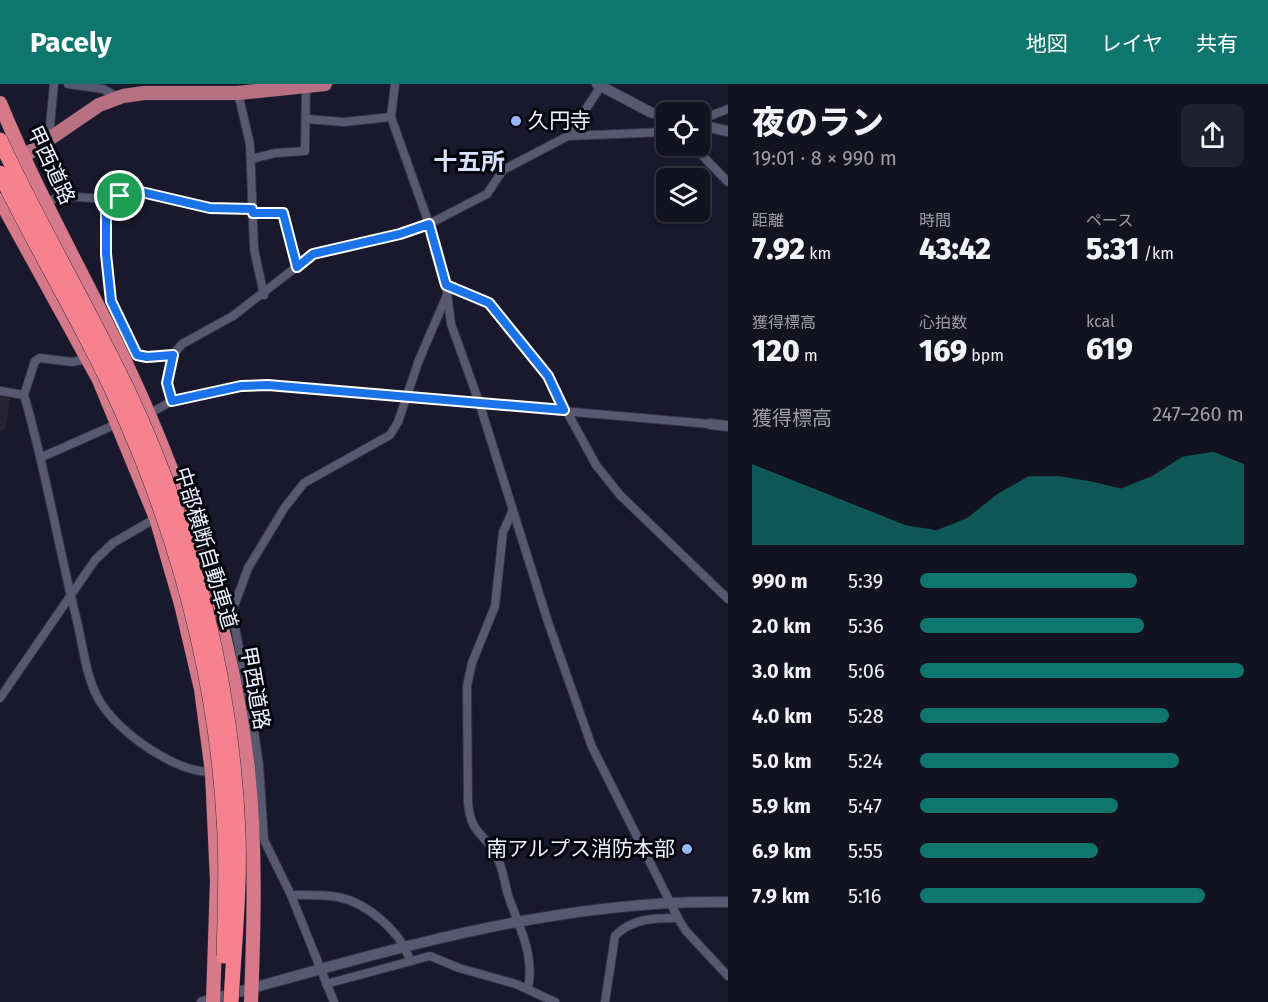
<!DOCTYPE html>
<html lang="ja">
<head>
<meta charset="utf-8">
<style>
	body { margin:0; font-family:"Fira Sans","Noto Sans JP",sans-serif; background:#20202e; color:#f1f3f6; height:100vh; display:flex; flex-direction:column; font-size:22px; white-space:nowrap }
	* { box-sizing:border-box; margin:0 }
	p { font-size:20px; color:#9d9ea5 }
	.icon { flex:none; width:33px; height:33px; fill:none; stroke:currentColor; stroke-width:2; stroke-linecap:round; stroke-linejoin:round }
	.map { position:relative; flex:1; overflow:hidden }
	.sheet { display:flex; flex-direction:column; background:#131221; width:540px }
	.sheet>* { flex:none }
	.fabs { position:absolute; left:656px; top:18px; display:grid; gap:12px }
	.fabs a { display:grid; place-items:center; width:54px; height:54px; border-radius:9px; background:#131221; box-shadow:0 2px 4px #0004,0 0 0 2px #32323f; font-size:30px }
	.pin { position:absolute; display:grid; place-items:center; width:51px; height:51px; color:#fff; margin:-26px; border:3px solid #fff; border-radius:50%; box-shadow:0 2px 6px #0007 }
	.round { display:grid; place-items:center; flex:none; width:63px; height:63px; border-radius:9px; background:#20202e }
	.summary { display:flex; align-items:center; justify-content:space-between; height:102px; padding:0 24px }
	h1 { font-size:33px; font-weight:800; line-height:45px }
	.figures { display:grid; grid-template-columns:repeat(3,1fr); gap:9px; height:102px; padding:6px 24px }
	.figures div { display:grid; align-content:center }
	.figures b { font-size:30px; font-weight:800 }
	.figures small { font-size:16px; font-weight:400 }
	.figures p { font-size:16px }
	.chart { height:168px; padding:12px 24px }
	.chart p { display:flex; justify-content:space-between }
	.chart svg { width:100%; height:108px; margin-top:6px; fill:#0f766e; opacity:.7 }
	ul { padding:0 24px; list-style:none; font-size:20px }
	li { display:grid; grid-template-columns:96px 72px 1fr; align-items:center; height:45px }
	li i { height:15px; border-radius:8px; background:#0f766e }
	header { display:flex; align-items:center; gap:36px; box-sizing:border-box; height:84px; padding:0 30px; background:#0f766e; color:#fff }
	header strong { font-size:28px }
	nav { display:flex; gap:33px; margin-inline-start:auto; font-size:21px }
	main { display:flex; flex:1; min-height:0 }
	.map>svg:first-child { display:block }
	.education { fill:#272333 }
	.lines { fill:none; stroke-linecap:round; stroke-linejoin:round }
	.minor-casing { stroke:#343343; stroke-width:10 }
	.tertiary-casing { stroke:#343343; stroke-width:12 }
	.primary-casing { stroke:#343343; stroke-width:15 }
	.trunk-casing { stroke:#343343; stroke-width:15 }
	.minor { stroke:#585870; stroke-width:8 }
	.tertiary { stroke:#585870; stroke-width:10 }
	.primary { stroke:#b77183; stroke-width:14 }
	.trunk { stroke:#d67a8a; stroke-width:14 }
	.motorway-bridge-casing { stroke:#343343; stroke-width:16; stroke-linecap:butt }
	.motorway-bridge { stroke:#f68290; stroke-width:15 }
	.route-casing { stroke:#fff; stroke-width:12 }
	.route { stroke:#1a73e8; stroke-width:8 }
	.poi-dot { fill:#98b6fd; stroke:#05050d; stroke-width:2 }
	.labels { text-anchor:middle; stroke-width:6; stroke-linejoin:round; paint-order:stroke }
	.poi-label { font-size:21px; fill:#f0f0fe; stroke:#05050d; text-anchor:start }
	.street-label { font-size:21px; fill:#f0f0fe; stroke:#05050d }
	.quarter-label { font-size:24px; font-weight:bold; fill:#d6e2fe; stroke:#05050d }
</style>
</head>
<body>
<header>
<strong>Pacely</strong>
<nav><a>地図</a><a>レイヤ</a><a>共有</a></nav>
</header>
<main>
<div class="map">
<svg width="728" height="918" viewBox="0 0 728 918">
	<rect width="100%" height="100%" fill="#19182c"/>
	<!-- education -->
	<path class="education" d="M0,313l11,1 -6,31 -5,3z"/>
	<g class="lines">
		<!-- minor casing -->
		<g class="minor-casing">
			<g id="minor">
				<path d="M68,0l35,5 15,8"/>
				<path d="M395,0l-4,33 38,107 17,61 5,39 28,78 69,220 44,125 86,171 8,13 42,45"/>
				<path d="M238,9l12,51 4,105 10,46"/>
				<path d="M307,35l37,3 47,-5"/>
				<path d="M706,43l1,-10 21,-8"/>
				<path d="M49,52l5,-52"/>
				<path d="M568,52l98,-4"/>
				<path d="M693,62l35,36"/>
				<path d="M252,75l23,-6 30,-2 1,-64"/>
				<path d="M106,115v55l5,47 26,54 10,2 26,-2"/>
				<path d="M44,119l18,-7 44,3 31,-8 73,18h42"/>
				<path d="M253,129h30l14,54"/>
				<path d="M446,201l43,18 59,74 48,88 24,30 108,104"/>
				<path d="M0,307l24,4c22,75 34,151 53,226 6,25 9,56 22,79 19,33 78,74 116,72"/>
				<path d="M24,311l11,-34 5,-3 32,4 16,-3"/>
				<path d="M172,317l-5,-18 1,-11 5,-17 9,-11 51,-28 80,-62 87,-20 29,-10 58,-30 16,-24 65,-34 33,-50"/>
				<path d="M145,332l27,-15 69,-15 27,-1 442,39"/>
				<path d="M42,373l79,-35"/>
				<path d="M512,428l-9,20 -8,74 -23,57 -5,23 1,117c3,32 16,29 28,52 7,12 8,26 12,40 11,33 27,58 20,94"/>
				<path d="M0,614l95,-138 18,-17 43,-25"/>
				<path d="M259,681l5,75 27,55 43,107"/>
				<path d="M246,685l13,-4 -9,-61 -18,-92 16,-44 37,-61 19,-24 86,-48 8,-13 21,-62 28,-65"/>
				<path d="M291,811c15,0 32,-1 47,2 30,6 64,36 72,64"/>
				<path d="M326,900l104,-28 29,12 57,16 39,18"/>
				<path d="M605,918l10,-66c17,-18 40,-18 63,-18"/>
			</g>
		</g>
		<!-- tertiary casing -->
		<g class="tertiary-casing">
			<g id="tertiary">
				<path d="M597,0l53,28 16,5"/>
				<path d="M699,41l29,6"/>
				<path d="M710,340l18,2"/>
				<path d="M202,918c172,-47 346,-103 526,-100"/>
			</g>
		</g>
		<!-- primary casing -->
		<g class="primary-casing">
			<path id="primary" d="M14,79l85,-58 24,-9 21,-3h94l87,-9"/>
		</g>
		<!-- trunk casing -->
		<g class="trunk-casing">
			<g id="trunk">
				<path d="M0,19c44,108 105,207 150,314 48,113 84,229 98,352 8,77 6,155 3,233"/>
				<path d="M0,116l99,180 57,138 25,86 20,85 11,83 5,109 -4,121"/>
			</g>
		</g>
		<!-- minor -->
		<use href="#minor" class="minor"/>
		<!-- tertiary -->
		<use href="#tertiary" class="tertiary"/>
		<!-- primary -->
		<use href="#primary" class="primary"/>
		<!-- trunk -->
		<use href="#trunk" class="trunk"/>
		<!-- motorway-bridge casing -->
		<g class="motorway-bridge-casing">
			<g id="motorway-bridge">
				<path d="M0,56c39,85 87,165 127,249 65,137 105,292 111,444 2,56 -4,113 -7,169"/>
				<path d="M0,89c36,76 81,148 116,225 63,138 102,285 109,436 2,41 0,82 -1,122"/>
			</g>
		</g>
		<!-- motorway-bridge -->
		<use href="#motorway-bridge" class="motorway-bridge"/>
	</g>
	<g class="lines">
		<!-- route casing -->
		<g class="route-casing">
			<path id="route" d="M137,107l73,17 42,1 1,4h30l14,54 16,-13 87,-20 29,-10 17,61 43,18 59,73 16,34 -296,-25 -27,1 -69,15 -5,-18 6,-28 -26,2 -10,-2 -26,-54 -5,-47v-55z"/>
		</g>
		<!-- route -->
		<use href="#route" class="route"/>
	</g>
	<!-- markers -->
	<g class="poi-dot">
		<circle cx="516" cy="37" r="6"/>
		<circle cx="687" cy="765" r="6"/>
	</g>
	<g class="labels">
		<!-- poi labels -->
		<g class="poi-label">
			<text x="528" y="44">久円寺</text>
			<text x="675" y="772" text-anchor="end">南アルプス消防本部</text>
		</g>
		<!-- street labels -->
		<g class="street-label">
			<text transform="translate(51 81) rotate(65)" y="7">甲西道路</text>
			<text transform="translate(206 464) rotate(73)" y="7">中部横断自動車道</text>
			<text transform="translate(255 604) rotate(80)" y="7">甲西道路</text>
		</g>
		<!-- quarter labels -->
		<g class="quarter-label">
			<text x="469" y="86">十五所</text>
		</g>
	</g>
</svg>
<div class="fabs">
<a><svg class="icon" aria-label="locate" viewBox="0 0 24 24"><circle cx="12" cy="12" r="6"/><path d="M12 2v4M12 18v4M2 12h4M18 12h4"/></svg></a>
<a><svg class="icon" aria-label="layers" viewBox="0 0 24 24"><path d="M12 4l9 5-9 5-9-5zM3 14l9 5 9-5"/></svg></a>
</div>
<div class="pin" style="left:120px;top:112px;background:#1e9e55"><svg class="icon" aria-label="arrive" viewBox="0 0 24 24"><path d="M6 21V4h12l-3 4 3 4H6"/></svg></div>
</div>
<section class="sheet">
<div class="summary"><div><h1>夜のラン</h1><p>19:01 · 8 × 990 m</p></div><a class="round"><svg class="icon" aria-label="share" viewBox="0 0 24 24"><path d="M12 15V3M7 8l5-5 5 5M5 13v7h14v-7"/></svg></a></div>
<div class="figures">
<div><p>距離</p><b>7.92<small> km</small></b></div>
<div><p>時間</p><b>43:42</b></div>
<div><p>ペース</p><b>5:31<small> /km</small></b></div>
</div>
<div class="figures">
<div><p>獲得標高</p><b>120<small> m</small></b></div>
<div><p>心拍数</p><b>169<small> bpm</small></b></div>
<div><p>kcal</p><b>619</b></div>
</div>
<div class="chart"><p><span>獲得標高</span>247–260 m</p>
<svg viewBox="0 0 160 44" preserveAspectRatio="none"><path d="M0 44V11L10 16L20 21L30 26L40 31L50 36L60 38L70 33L80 23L90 16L100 16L110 18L120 21L130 16L140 8L150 6L160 11V44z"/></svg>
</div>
<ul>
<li><b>990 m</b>5:39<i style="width:67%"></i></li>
<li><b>2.0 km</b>5:36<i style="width:69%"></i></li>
<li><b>3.0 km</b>5:06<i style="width:100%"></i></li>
<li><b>4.0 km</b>5:28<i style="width:77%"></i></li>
<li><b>5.0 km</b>5:24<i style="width:80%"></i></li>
<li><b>5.9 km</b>5:47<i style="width:61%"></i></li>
<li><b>6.9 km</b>5:55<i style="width:55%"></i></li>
<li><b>7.9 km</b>5:16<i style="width:88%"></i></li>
</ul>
</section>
</main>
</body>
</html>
